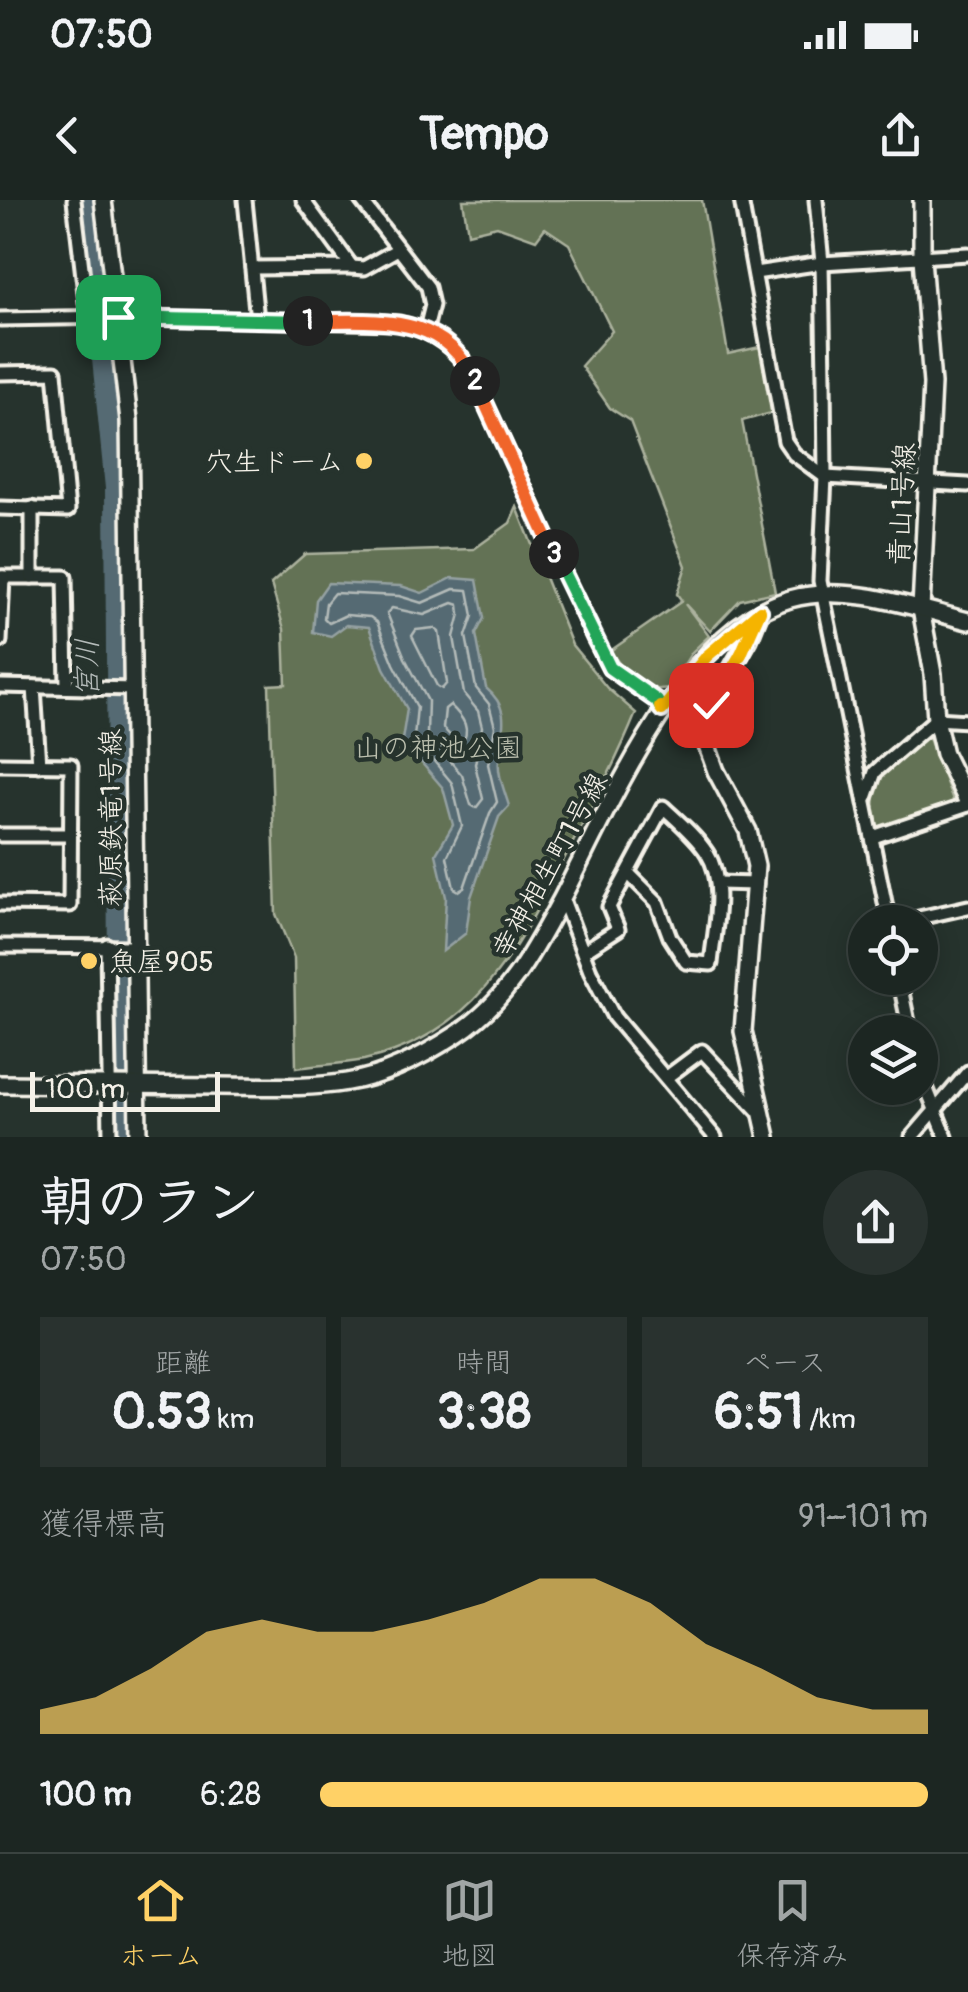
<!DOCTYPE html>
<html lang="ja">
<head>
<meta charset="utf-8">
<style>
	body { margin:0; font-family:Pangolin,"Klee One",sans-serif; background:#29322f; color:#f1f3f6; height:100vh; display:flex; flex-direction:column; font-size:38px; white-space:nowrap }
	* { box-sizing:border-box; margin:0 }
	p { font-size:32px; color:#a0a5a5 }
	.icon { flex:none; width:55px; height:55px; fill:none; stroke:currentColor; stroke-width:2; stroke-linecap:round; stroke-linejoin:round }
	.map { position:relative; height:937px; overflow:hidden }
	.details { display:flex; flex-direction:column; background:#1c2622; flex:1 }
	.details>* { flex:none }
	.fabs { position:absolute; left:848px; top:705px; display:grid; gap:20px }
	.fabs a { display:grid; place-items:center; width:90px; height:90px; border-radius:50%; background:#1c2622; box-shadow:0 5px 25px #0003,0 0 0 2px #3a4340; font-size:50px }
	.scale { position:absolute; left:30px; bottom:25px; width:190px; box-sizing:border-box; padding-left:10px; border:5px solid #f4f1e8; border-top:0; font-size:28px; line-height:35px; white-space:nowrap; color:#f4f1e8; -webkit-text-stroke:8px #26332d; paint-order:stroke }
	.pin { position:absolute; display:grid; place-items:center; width:85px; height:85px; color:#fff; margin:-42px; border-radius:20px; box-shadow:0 5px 15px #0006 }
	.km { position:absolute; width:50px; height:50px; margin:-25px; border-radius:50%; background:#222; color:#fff; font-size:28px; line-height:50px; text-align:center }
	.round { display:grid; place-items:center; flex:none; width:105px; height:105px; border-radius:52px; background:#29322f }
	.headline { display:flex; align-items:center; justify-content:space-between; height:170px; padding:0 40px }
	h1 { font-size:55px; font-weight:800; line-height:75px }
	.metrics { display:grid; grid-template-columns:repeat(3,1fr); gap:15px; height:170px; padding:10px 40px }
	.metrics div { display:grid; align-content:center; border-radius:0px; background:#29322f; text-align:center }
	.metrics b { font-size:50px; font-weight:800 }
	.metrics small { font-size:28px; font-weight:400 }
	.metrics p { font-size:28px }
	.chart { height:280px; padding:20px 40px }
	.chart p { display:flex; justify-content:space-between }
	.chart svg { width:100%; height:180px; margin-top:10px; fill:#ffd166; opacity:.7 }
	ul { padding:0 40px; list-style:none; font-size:32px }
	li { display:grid; grid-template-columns:160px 120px 1fr; align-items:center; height:75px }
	li i { height:25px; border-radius:12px; background:#ffd166 }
	.status { display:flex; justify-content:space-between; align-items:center; height:70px; padding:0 50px; background:#1c2622; direction:ltr }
	.status svg { height:28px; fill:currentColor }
	header { display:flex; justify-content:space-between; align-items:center; height:130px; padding:0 40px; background:#1c2622; font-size:45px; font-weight:800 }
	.tab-bar { display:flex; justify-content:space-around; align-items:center; height:140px; border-top:2px solid #3a4340; background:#1c2622; font-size:28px; color:#a0a5a5 }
	.tab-bar a { display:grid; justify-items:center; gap:5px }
	.tab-bar .active { color:#ffd166 }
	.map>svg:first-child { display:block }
	.green { fill:#637254; stroke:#acb29e; stroke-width:2.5 }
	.water { fill:#556b73; stroke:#95a1a2; stroke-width:2.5 }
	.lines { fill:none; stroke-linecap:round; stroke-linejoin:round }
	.shore { stroke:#b4bbb9; stroke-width:2.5 }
	.river { stroke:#556b73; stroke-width:22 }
	.street-casing { stroke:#f4f1e8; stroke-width:19 }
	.secondary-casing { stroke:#f4f1e8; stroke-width:22 }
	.street { stroke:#26332d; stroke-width:11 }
	.secondary { stroke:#26332d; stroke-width:15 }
	.split-1-casing { stroke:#fff; stroke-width:20 }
	.split-2-casing { stroke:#fff; stroke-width:20 }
	.split-3-casing { stroke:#fff; stroke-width:20 }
	.split-4-casing { stroke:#fff; stroke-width:20 }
	.split-5-casing { stroke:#fff; stroke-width:20 }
	.split-6-casing { stroke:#fff; stroke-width:20 }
	.split-1 { stroke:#22a559; stroke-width:12 }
	.split-2 { stroke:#f0652b; stroke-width:12 }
	.split-3 { stroke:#f0652b; stroke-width:12 }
	.split-4 { stroke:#22a559; stroke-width:12 }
	.split-5 { stroke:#f5b400; stroke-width:12 }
	.split-6 { stroke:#f5b400; stroke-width:12 }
	.poi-dot { fill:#ffd166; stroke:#26332d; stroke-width:4 }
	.labels { text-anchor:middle; stroke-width:9; stroke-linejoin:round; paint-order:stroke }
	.poi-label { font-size:28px; fill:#f4f1e8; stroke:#26332d; text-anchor:end }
	.street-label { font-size:28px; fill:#f4f1e8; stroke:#26332d }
	.park-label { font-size:28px; fill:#babead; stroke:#26332d }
	.water-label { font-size:30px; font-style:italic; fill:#b4bbb9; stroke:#26332d }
</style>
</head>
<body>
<div class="status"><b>07:50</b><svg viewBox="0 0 49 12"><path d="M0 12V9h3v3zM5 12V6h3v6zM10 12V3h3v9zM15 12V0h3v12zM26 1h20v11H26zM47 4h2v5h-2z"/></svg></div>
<header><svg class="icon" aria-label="back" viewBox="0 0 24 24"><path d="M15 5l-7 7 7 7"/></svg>Tempo<svg class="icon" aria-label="share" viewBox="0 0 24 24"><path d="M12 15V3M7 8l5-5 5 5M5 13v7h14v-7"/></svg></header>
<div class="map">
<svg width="968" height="937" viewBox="0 0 968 937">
	<rect width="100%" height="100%" fill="#26332d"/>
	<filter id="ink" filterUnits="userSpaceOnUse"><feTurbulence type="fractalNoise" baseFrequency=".01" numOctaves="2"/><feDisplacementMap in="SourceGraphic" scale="20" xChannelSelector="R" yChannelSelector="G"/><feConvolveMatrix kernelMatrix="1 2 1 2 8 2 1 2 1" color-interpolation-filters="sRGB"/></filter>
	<g filter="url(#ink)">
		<!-- green -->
		<g class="green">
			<path d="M463,0h239l26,154 36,-8 11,66 -33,9 33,171 -35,8 -30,31 -25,-27 24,32 -17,16 -23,36 -19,2 -26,-20 -14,-19 72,-50 -5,-7 9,-28 -56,-145 -20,-13 -29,-42 31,-35 -43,-87 -24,-16 -9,12 -39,-14 -29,7z"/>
			<path d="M517,307l55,138 35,43 29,25c-21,52 -48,101 -74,150 -48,91 -88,172 -198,197 -22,4 -46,5 -68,8l-2,-110 -18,-44 -7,-229 17,-1 -2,-55 -13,-45 34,-30 169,-5 36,-26z"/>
			<path d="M923,536l6,2 26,67 -72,26 -6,-2c-11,-50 11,-63 46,-93z"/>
		</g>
		<!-- water -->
		<path class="water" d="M452,378l25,2 7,38 -8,16 10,54c27,23 15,42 13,72 -2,14 6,32 10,46l-10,11 -28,80 -5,36 -23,18 3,-54 -10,-43 17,-29 -10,-37 -41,-48 5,-31 -23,-41 -15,-41 -23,-2 -15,11 -18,-4 3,-32 12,-17 73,3 21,7z"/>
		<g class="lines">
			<!-- shore -->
			<g class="shore">
				<path d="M454,389l14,1 5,26 -7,20 10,52 13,16 6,23 -7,37 9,38 -7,11 -26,75 -5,3 -5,-3 -7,-31 15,-31 -10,-43 -38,-46 3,-30 -23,-43 -17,-42 -7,-5 -24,-2 -17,8 -5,-5 2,-15 8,-10 65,3 23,7z"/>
				<path d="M453,403l6,2 1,9 -6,23 10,57 14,17 4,16 -7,37 8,35 -7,9 -5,-3 -9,-30 -35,-41 1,-33 -23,-43 -18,-45 5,-5 32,7z"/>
				<path d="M434,428l5,4 8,51 -5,6 -5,-3 -25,-50 4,-6z"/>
				<path d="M450,505c13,12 23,25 10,41l-17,-18 2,-19z"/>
			</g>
			<!-- river -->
			<path class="river" d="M87,0l29,288 4,649"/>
			<!-- street casing -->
			<g class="street-casing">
				<g id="street">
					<path d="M74,0l14,119"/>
					<path d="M245,0l12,120"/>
					<path d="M361,0l67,87 4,18 -6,24"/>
					<path d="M741,0l44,241 9,13 31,23 143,8"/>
					<path d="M816,0l6,63 2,116 1,98 -5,104 69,341"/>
					<path d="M352,67l12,1 34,-19"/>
					<path d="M252,68l100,-1 -49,-67"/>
					<path d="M755,73l67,-10 146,-9"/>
					<path d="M0,119l118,-2 281,6c31,7 46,18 68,41l127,274 16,30 47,33 5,9"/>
					<path d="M0,173l55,-1 13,138 -68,-2"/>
					<path d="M0,377h65l2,109"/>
					<path d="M32,377v-69"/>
					<path d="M0,441l3,-64"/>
					<path d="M0,486l134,3"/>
					<path d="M34,487l5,78"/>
					<path d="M0,564l71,1 -1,140 -70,-1"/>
					<path d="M866,598l9,-26 61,-53 32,2"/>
					<path d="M0,635h69"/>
					<path d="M873,637l95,-32"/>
					<path d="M718,683l38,1"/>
					<path d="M562,697l28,74 24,46 101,120"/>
					<path d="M901,722l67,-15"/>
					<path d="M107,745l3,192"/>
					<path d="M0,746l136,1"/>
					<path d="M584,751l34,-22 -9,-22 54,-100c15,14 33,29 44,46 20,31 7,77 4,111l-25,-2 -16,-25 -13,-35 -29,-29"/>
					<path d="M899,778l11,54"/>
					<path d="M920,872l26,65"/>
					<path d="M667,877l35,-26 59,63"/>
					<path d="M912,937l56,-65"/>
				</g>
			</g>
			<!-- secondary casing -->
			<g class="secondary-casing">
				<g id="secondary">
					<path d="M103,0l26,220 9,717"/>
					<path d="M922,0v58l10,126 -11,225 12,65 3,45 8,35 24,49"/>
					<path d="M759,414l-10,25 -38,66 -8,30 13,36 32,60 8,35 -13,165 24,106"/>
					<path d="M0,884c73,0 146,1 219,2 42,0 87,3 128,-4 39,-6 78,-27 110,-48 51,-33 77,-84 105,-136 48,-92 121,-268 228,-299 56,-16 123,8 178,22"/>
				</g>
			</g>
			<!-- street -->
			<use href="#street" class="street"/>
			<!-- secondary -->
			<use href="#secondary" class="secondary"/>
		</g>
	</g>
	<g class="lines" filter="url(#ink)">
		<!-- split-1 casing -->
		<g class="split-1-casing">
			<path id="split-1" d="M118,117l190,4"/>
		</g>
		<!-- split-2 casing -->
		<g class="split-2-casing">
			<path id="split-2" d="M308,121c65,1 135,-11 167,60"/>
		</g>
		<!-- split-3 casing -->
		<g class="split-3-casing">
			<path id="split-3" d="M475,181l79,173"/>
		</g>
		<!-- split-4 casing -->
		<g class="split-4-casing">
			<path id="split-4" d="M554,354l56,114 47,33 3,6"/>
		</g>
		<!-- split-5 casing -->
		<g class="split-5-casing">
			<path id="split-5" d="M660,507l2,3 45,-54 53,-45 -19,43"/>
		</g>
		<!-- split-6 casing -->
		<g class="split-6-casing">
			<path id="split-6" d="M711,505l30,-51"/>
		</g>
		<!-- split-1 -->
		<use href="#split-1" class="split-1"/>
		<!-- split-2 -->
		<use href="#split-2" class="split-2"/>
		<!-- split-3 -->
		<use href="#split-3" class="split-3"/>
		<!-- split-4 -->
		<use href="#split-4" class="split-4"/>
		<!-- split-5 -->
		<use href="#split-5" class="split-5"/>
		<!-- split-6 -->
		<use href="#split-6" class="split-6"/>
	</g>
	<!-- markers -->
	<g class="poi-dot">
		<circle cx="364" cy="261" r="10"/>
		<circle cx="89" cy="761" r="10"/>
	</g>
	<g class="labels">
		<!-- poi labels -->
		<g class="poi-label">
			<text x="344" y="271">穴生ドーム</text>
			<text x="109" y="771" text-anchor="start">魚屋905</text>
		</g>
		<!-- street labels -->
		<g class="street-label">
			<text transform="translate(901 304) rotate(-87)" y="10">青山1号線</text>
			<text transform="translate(110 618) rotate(-90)" y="10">萩原鉄竜1号線</text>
			<text transform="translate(549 665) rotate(-61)" y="10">幸神相生町1号線</text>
		</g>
		<!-- park labels -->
		<g class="park-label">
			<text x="438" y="557">山の神池公園</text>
		</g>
		<!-- water labels -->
		<g class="water-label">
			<text transform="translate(87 468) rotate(-90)" y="10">宮川</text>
		</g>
	</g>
</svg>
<div class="fabs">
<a><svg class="icon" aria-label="locate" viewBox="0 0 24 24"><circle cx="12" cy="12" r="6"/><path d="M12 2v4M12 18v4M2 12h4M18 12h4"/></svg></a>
<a><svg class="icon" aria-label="layers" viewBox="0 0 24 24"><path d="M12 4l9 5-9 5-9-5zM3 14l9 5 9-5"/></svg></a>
</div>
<div class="scale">100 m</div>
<div class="pin" style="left:118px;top:117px;background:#1e9e55"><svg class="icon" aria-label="arrive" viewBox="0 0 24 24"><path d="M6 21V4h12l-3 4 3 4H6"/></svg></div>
<div class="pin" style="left:711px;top:505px;background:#d93025"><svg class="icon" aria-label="check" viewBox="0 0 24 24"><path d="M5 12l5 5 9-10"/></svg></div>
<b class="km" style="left:308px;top:121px">1</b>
<b class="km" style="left:475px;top:181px">2</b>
<b class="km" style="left:554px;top:354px">3</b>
</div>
<section class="details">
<div class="headline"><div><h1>朝のラン</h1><p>07:50</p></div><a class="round"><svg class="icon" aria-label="share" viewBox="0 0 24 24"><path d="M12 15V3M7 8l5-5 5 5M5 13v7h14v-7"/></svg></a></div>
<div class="metrics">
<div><p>距離</p><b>0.53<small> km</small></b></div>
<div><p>時間</p><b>3:38</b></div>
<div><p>ペース</p><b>6:51<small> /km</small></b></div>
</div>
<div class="chart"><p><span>獲得標高</span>91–101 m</p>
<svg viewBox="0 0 160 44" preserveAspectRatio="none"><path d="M0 44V38L10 35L20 28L30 19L40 16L50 19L60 19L70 16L80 12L90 6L100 6L110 12L120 22L130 28L140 35L150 38L160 38V44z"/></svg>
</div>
<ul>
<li><b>100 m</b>6:28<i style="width:100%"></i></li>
</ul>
</section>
<nav class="tab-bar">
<a class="active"><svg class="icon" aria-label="home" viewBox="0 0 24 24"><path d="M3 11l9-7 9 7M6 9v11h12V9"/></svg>ホーム</a>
<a><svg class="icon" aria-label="map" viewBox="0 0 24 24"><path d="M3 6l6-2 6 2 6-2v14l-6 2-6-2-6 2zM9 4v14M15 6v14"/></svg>地図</a>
<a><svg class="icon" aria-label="saved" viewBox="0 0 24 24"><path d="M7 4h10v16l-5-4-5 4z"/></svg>保存済み</a>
</nav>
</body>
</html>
